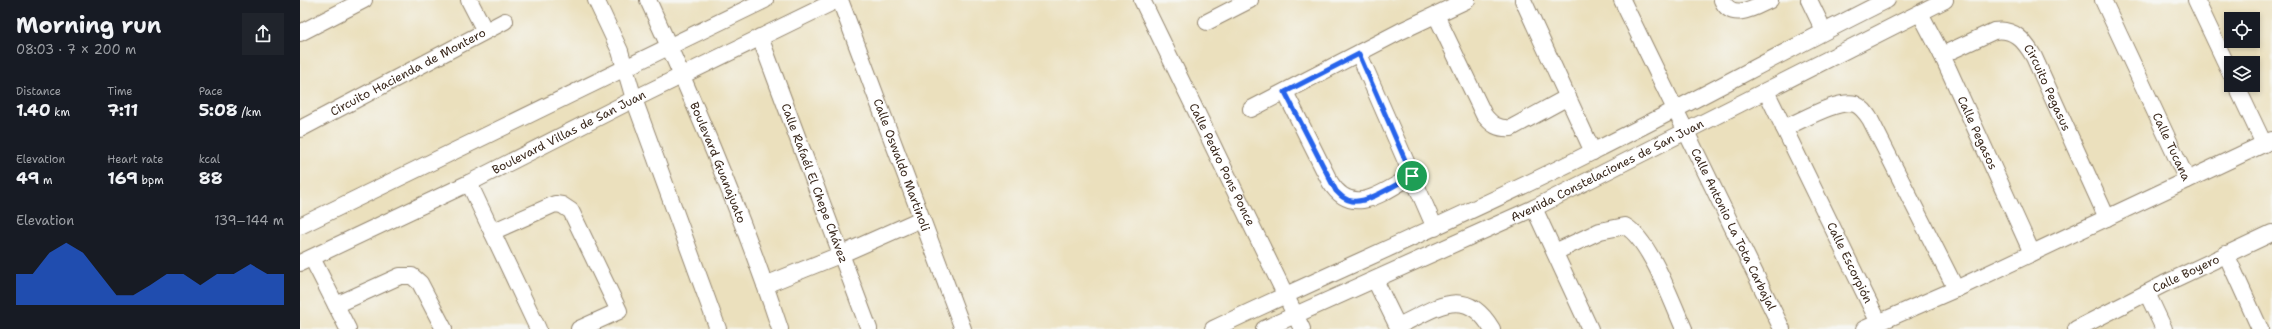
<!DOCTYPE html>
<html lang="en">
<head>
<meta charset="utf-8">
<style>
	body { margin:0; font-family:"Shantell Sans",sans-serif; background:#20242c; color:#f1f3f6; height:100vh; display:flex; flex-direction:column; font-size:15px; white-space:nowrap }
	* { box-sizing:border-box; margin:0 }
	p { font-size:13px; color:#9ea1a6 }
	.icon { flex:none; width:22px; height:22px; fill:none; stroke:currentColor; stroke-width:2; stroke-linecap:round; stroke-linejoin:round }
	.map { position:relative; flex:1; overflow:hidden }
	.panel { display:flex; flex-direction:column; background:#171b24; width:300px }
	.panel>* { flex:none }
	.buttons { position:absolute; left:1924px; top:12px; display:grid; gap:8px }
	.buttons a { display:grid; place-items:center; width:36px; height:36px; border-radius:0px; background:#171b24; box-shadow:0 2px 6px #0003; font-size:20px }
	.pin { position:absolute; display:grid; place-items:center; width:34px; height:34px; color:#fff; margin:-17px; border:2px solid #fff; border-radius:50%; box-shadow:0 1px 4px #0007 }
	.round { display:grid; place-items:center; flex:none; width:42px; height:42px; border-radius:0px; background:#20242c }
	.overview { display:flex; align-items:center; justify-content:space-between; height:68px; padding:0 16px }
	h1 { font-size:22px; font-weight:700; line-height:30px }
	.stats { display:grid; grid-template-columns:repeat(3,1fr); gap:6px; height:68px; padding:4px 16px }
	.stats div { display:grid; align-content:center }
	.stats b { font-size:17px; font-weight:700 }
	.stats small { font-size:11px; font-weight:400 }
	.stats p { font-size:11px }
	.chart { height:112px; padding:8px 16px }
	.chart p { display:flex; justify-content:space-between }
	.chart svg { width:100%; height:72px; margin-top:4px; fill:#2563eb; opacity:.7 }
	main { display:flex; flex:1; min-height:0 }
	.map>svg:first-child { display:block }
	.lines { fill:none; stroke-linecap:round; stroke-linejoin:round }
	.minor-casing { stroke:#93856e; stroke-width:18 }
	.minor { stroke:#fff; stroke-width:16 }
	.route-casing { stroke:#fff; stroke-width:8 }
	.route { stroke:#2563eb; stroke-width:5 }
	.labels { text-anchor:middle; stroke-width:4; stroke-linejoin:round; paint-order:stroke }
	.street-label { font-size:12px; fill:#3b2a1e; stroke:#f6f6f2 }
</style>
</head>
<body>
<main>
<section class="panel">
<div class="overview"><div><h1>Morning run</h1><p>08:03 · 7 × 200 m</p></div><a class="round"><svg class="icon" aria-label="share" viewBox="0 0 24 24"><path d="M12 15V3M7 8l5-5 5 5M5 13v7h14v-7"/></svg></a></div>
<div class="stats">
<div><p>Distance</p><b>1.40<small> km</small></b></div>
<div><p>Time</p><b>7:11</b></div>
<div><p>Pace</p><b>5:08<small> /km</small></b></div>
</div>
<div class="stats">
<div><p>Elevation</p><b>49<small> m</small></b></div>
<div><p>Heart rate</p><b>169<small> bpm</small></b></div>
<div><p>kcal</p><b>88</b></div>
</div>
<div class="chart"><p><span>Elevation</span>139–144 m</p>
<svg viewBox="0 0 160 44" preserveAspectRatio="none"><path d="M0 44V25L10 25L20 12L30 6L40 12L50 25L60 38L70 38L80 32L90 25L100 25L110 32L120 25L130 25L140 19L150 25L160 25V44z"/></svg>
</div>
</section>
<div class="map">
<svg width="1972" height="329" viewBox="0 0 1972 329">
	<rect width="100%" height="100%" fill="#f6f6f2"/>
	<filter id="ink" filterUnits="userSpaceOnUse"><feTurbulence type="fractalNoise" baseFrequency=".025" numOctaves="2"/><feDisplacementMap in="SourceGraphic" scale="8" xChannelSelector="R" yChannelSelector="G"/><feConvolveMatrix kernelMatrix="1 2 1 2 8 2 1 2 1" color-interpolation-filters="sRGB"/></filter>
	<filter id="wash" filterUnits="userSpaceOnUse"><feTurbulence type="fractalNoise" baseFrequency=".012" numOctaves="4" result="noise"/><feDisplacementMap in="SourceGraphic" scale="16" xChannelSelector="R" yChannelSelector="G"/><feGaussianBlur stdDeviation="0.9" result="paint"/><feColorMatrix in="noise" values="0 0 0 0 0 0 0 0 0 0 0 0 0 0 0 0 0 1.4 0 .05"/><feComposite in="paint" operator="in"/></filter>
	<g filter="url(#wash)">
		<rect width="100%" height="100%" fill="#ebe0bd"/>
	</g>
	<g filter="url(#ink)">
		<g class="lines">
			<!-- minor casing -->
			<g class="minor-casing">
				<g id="minor">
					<path d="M169,0l16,31"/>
					<path d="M296,0l24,51 14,48 84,230"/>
					<path id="s1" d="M348,0c49,107 95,217 132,329"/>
					<path id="s2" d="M540,0l123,329"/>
					<path id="s3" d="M842,0l160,329"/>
					<path d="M1223,0l70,152"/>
					<path id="s4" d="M1322,0l160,329"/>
					<path d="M1422,0c10,22 33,7 48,0"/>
					<path d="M1509,0l15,31"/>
					<path id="s5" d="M1803,0l84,180"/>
					<path d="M1896,0l35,74"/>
					<path id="s6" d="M1620,13l22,42 90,198"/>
					<path d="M1136,15l48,100c8,10 14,14 27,13l57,-31"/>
					<path d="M907,22l43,-22"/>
					<path d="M0,33l64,-33"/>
					<path id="s7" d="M460,37l109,292"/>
					<path d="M1059,54l76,174"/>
					<path id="s8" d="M1642,55l52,-24c20,-3 30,9 40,26l73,161"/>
					<path d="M1936,85l28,59"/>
					<path id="s9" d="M1466,91l113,232"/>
					<path d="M985,92l45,90c23,37 54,9 82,-6"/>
					<path d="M951,109l150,-78 66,-31"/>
					<path d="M1484,128c17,-7 54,-29 71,-24 7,3 11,9 15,15l86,170"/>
					<path id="s10" d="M0,129l205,-108"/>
					<path d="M169,183l69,146"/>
					<path d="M1234,208l56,121"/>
					<path d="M0,226l465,-226"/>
					<path d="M192,232l63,-28 7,1 9,6 48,100 -40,18"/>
					<path d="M1255,252l45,-21 25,-5c25,14 47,76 59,103"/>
					<path d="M1926,254l34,75"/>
					<path d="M12,258l36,71"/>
					<path id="s11" d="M0,263l169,-80 165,-84 203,-99"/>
					<path d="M1075,280l24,49"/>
					<path d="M465,285l77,-31 79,-35"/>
					<path d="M1847,293l17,36"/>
					<path d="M36,305l64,-29h12l8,7 24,46"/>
					<path d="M1098,326c37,-17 67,-43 94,3"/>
					<path d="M913,329c126,-60 255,-114 379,-177 99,-49 196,-103 295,-152"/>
					<path id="s12" d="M964,329l270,-121 411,-208"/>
					<path d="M1564,329l92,-40 316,-149"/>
					<path id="s13" d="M1776,329l88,-45 108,-51"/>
				</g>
			</g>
			<!-- minor -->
			<use href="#minor" class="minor"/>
		</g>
	</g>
	<g class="lines" filter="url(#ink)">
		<!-- route casing -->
		<g class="route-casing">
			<path id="route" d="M1059,54l53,122c-14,7 -45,28 -60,25 -7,-1 -11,-5 -16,-10l-51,-99z"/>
		</g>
		<!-- route -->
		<use href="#route" class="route"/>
	</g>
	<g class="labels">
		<!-- street labels -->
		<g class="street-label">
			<text dy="4" stroke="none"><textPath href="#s10" startOffset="122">Circuito Hacienda de Montero</textPath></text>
			<text dy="4" stroke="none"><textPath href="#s8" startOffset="142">Circuito Pegasus</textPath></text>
			<text dy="4" stroke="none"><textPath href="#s11" startOffset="299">Boulevard Villas de San Juan</textPath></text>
			<text dy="4" stroke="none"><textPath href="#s6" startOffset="133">Calle Pegasos</textPath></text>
			<text dy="4" stroke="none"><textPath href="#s5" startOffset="162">Calle Tucana</textPath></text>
			<text dy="4" stroke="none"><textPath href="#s1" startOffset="177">Boulevard Guanajuato</textPath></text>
			<text dy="4" stroke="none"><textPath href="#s2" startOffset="176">Calle Oswaldo Martinoli</textPath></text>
			<text dy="4" stroke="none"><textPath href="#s3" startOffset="183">Calle Pedro Pons Ponce</textPath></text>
			<text dy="4" stroke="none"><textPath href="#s12" startOffset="378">Avenida Constelaciones de San Juan</textPath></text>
			<text dy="4" stroke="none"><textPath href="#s7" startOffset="156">Calle Rafaél El Chepe Chávez</textPath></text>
			<text dy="4" stroke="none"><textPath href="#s4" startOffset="255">Calle Antonio La Tota Carbajal</textPath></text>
			<text dy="4" stroke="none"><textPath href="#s9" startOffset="191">Calle Escorpión</textPath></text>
			<text dy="4" stroke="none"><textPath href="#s13" startOffset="123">Calle Boyero</textPath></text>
		</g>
	</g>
</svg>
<div class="buttons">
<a><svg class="icon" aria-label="locate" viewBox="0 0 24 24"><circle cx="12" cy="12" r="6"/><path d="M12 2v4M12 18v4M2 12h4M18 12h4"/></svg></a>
<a><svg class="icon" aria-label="layers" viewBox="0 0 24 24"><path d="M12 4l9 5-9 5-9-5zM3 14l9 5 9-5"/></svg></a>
</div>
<div class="pin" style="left:1112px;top:176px;background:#1e9e55"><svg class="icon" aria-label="arrive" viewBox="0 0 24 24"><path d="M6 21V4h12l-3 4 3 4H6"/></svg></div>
</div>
</main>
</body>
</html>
